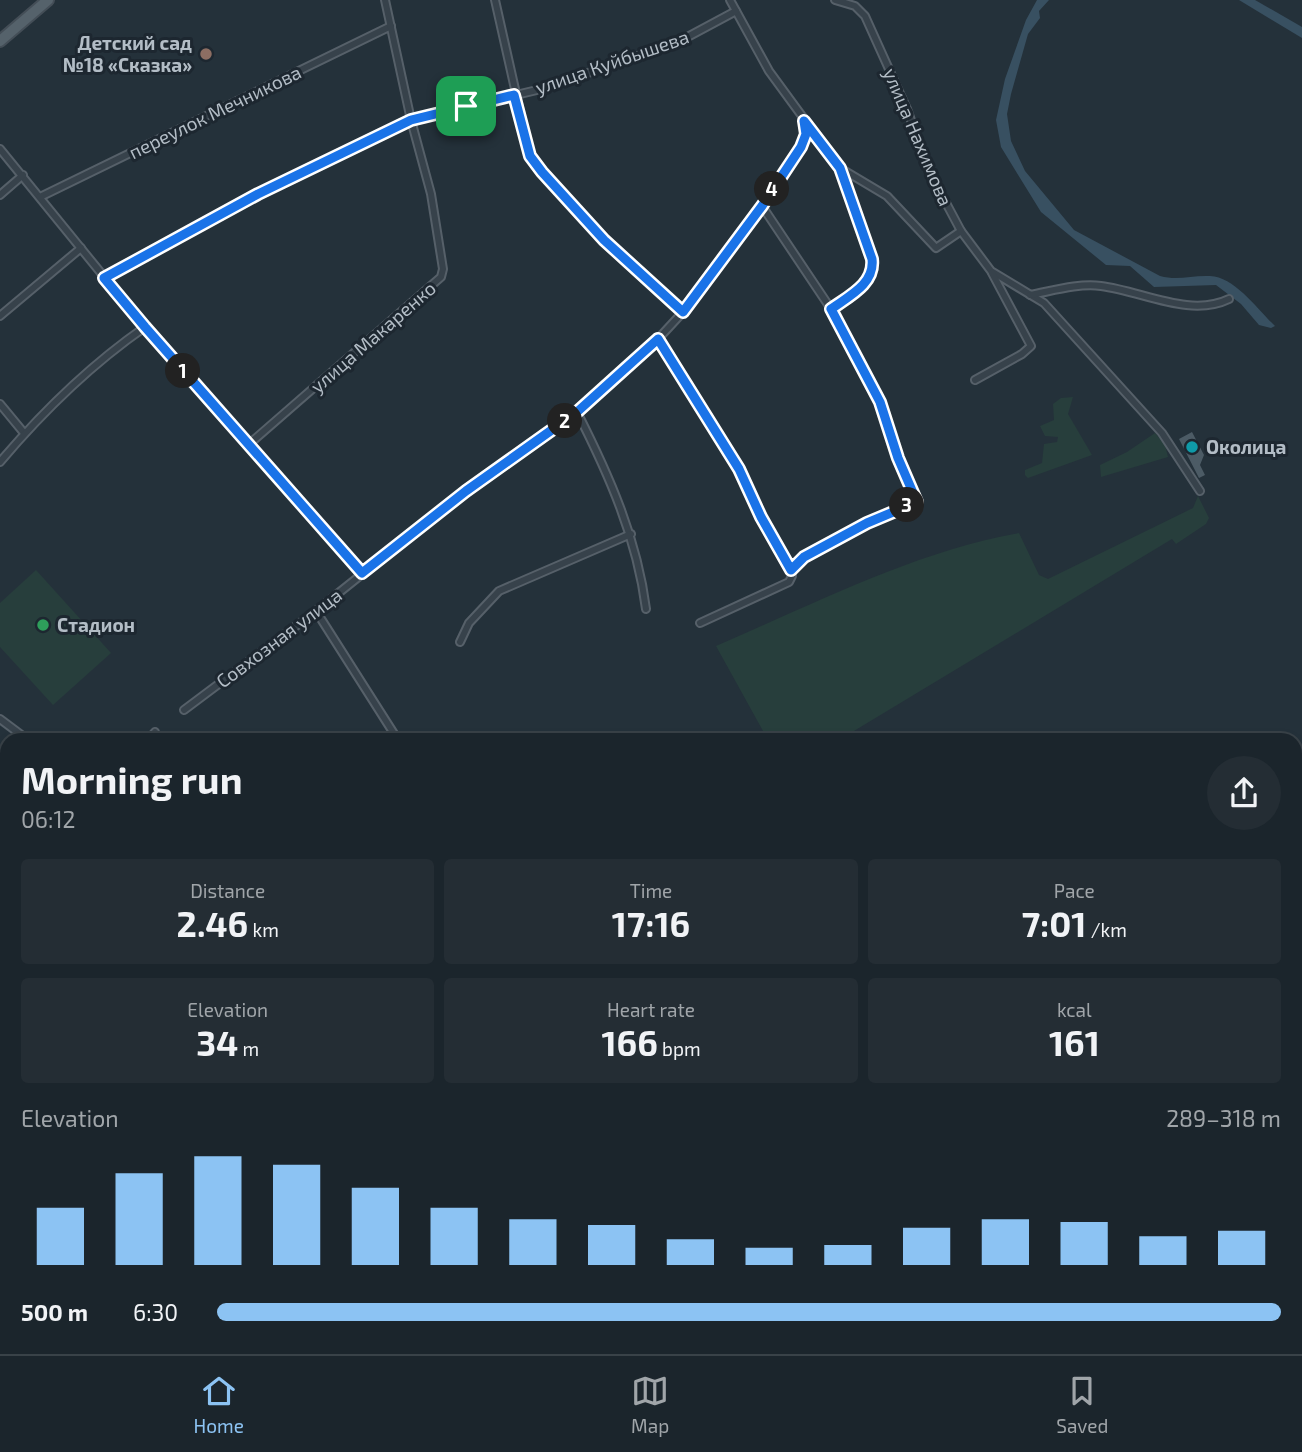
<!DOCTYPE html>
<html lang="en">
<head>
<meta charset="utf-8">
<style>
	body { margin:0; font-family:"Exo 2",sans-serif; background:#242d34; color:#f1f3f6; height:100vh; display:flex; flex-direction:column; font-size:26px; white-space:nowrap }
	* { box-sizing:border-box; margin:0 }
	p { font-size:23px; color:#a0a5a9 }
	.icon { flex:none; width:38px; height:38px; fill:none; stroke:currentColor; stroke-width:2; stroke-linecap:round; stroke-linejoin:round }
	.map { position:relative; flex:1; overflow:hidden }
	.panel { position:absolute; left:0px; top:733px; width:1302px; height:621px; display:flex; flex-direction:column; background:#1b252c; border-radius:21px 21px 0 0; box-shadow:0 4px 10px #0003,0 0 0 2px #394248 }
	.panel>* { flex:none }
	.pin { position:absolute; display:grid; place-items:center; width:60px; height:60px; color:#fff; margin:-30px; border-radius:14px; box-shadow:0 4px 10px #0006 }
	.km { position:absolute; width:35px; height:35px; margin:-18px; border-radius:50%; background:#222; color:#fff; font-size:19px; line-height:35px; text-align:center }
	.round { display:grid; place-items:center; flex:none; width:74px; height:74px; border-radius:37px; background:#242d34 }
	.headline { display:flex; align-items:center; justify-content:space-between; height:119px; padding:0 21px }
	h1 { font-size:38px; font-weight:700; line-height:52px }
	.metrics { display:grid; grid-template-columns:repeat(3,1fr); gap:10px; height:119px; padding:7px 21px }
	.metrics div { display:grid; align-content:center; border-radius:7px; background:#242d34; text-align:center }
	.metrics b { font-size:35px; font-weight:700 }
	.metrics small { font-size:19px; font-weight:400 }
	.metrics p { font-size:19px }
	.chart { height:196px; padding:14px 21px }
	.chart p { display:flex; justify-content:space-between }
	.chart svg { width:100%; height:126px; margin-top:7px; stroke:#8cc3f3; stroke-width:6 }
	ul { padding:0 21px; list-style:none; font-size:23px }
	li { display:grid; grid-template-columns:112px 84px 1fr; align-items:center; height:52px }
	li i { height:18px; border-radius:9px; background:#8cc3f3 }
	.dock { display:flex; justify-content:space-around; align-items:center; height:98px; border-top:2px solid #394248; background:#1b252c; font-size:19px; color:#a0a5a9 }
	.dock a { display:grid; justify-items:center; gap:4px }
	.dock .on { color:#8cc3f3 }
	.map>svg:first-child { display:block }
	.green { fill:#273e3c }
	.water { fill:#385061 }
	.lines { fill:none; stroke-linecap:round; stroke-linejoin:round }
	.canal { stroke:#385061; stroke-width:7 }
	.building { fill:#4c5b65 }
	.street-casing { stroke:#566069; stroke-width:10 }
	.primary-casing { stroke:#444e57; stroke-width:14 }
	.street { stroke:#37424b; stroke-width:6 }
	.primary { stroke:#55626b; stroke-width:10 }
	.route-casing { stroke:#fff; stroke-width:14 }
	.route { stroke:#1a73e8; stroke-width:9 }
	.education-dot { fill:#8d6e63; stroke:#1d2730; stroke-width:2.5 }
	.culture-dot { fill:#0f9aa8; stroke:#1d2730; stroke-width:2.5 }
	.leisure-dot { fill:#2e9e5b; stroke:#1d2730; stroke-width:2.5 }
	.labels { text-anchor:middle; stroke-width:6; stroke-linejoin:round; paint-order:stroke }
	.poi-label { font-size:19px; font-weight:bold; fill:#b3bdc6; stroke:#1d2730; text-anchor:start }
	.street-label { font-size:19px; fill:#b3bdc6; stroke:#1d2730 }
</style>
</head>
<body>
<div class="map">
<svg width="1302" height="1354" viewBox="0 0 1302 1354">
	<rect width="100%" height="100%" fill="#24313a"/>
	<!-- green -->
	<g class="green">
		<path d="M1073,397l-5,17 24,41 -64,23 -3,-3v-5l17,-7 2,-19 13,-2 1,-5 -13,-1 -5,-10 14,-6 -1,-16 8,-6z"/>
		<path d="M1155,433l10,12 3,12 -67,20 -1,-12 27,-13z"/>
		<path d="M1198,496l11,22 -3,6 -30,20 -4,-5 -333,201h-71l-52,-94c98,-42 197,-94 303,-113l20,42 9,4 145,-71z"/>
		<path d="M36,570l75,83 -58,52 -53,-58v-44z"/>
		<path d="M0,956l7,5v118l-7,-4z"/>
		<path d="M4,1084l3,2v96l-7,-3v-94z"/>
		<path d="M1295,1178l7,4v123l-7,-5z"/>
		<path d="M7,1208v99l-7,-2v-45l4,-11 -4,-35z"/>
		<path d="M606,1348h230v6h-235z"/>
	</g>
	<!-- water -->
	<g class="water">
		<path d="M1037,0h12l-10,11 1,7 -12,16 -17,60 -4,20 4,27 14,30 49,59 86,46c18,5 32,-1 50,0 25,1 47,33 65,50l-4,2 -12,-3 -18,-21 -25,-19 -62,2 -24,-21 -24,-1 -65,-53 -40,-65 -5,-27 9,-41 21,-59z"/>
		<path d="M1239,0h16l47,27v11z"/>
		<path d="M1302,747v435l-7,-4 2,-12 -2,-6v-405z"/>
	</g>
	<g class="lines">
		<!-- canal -->
		<path class="canal" d="M601,1354l5,-6"/>
	</g>
	<!-- building -->
	<path class="building" d="M1192,432l12,23 -4,10 5,10 -6,3 -20,-39z"/>
	<g class="lines">
		<!-- street casing -->
		<g class="street-casing">
			<g id="street">
				<path d="M495,0l35,156 74,85 79,71"/>
				<path d="M730,0l39,71 71,97 47,28 49,52 25,-17"/>
				<path d="M835,0l20,6 10,10 42,93 22,62 32,60 30,40 53,32 118,130 38,58"/>
				<path d="M0,149l145,178 217,246"/>
				<path d="M0,195l23,-20"/>
				<path d="M40,197l351,-171"/>
				<path d="M105,278l154,-84 152,-74 126,-30 84,-28 59,-21 56,-30"/>
				<path d="M1030,295c22,-4 48,-12 71,-9 41,5 89,32 128,13"/>
				<path d="M831,309l32,-24 10,-18 -33,-99"/>
				<path d="M0,316l81,-68"/>
				<path d="M658,339l81,130 22,48 30,53"/>
				<path d="M975,380l47,-26 9,-8 -39,-73"/>
				<path d="M0,404l24,29"/>
				<path d="M577,412c32,63 60,126 69,197"/>
				<path d="M248,445l193,-168 2,-8 -12,-75 -20,-74 -26,-120"/>
				<path d="M0,462c44,-52 89,-96 145,-135"/>
				<path d="M316,611l82,129"/>
				<path d="M700,623l89,-41 3,-6 -1,-6 13,-13 63,-34 50,-21 -19,-43 -18,-57 -49,-93 -69,-103"/>
				<path d="M460,642l9,-19 30,-32 132,-57"/>
				<path d="M184,710l132,-99 150,-120 111,-79 81,-73 25,-27 79,-106 39,-59 4,-13 -1,-13"/>
				<path d="M0,719l28,21"/>
				<path d="M148,740l7,-8"/>
				<path d="M0,858l7,-10"/>
				<path d="M0,1080l7,4"/>
				<path d="M0,1309l7,2"/>
				<path d="M115,1348l19,6"/>
			</g>
		</g>
		<!-- primary casing -->
		<g class="primary-casing">
			<path id="primary" d="M0,41l48,-41"/>
		</g>
		<!-- street -->
		<use href="#street" class="street"/>
		<!-- primary -->
		<use href="#primary" class="primary"/>
	</g>
	<g class="lines">
		<!-- route casing -->
		<g class="route-casing">
			<path id="route" d="M514,95l16,61 12,16 62,68 79,72 79,-106 39,-59 5,-13 -2,-13 36,47 32,91c3,25 -23,37 -41,50l49,93 18,56 19,44 -50,21 -63,34 -13,13 -30,-53 -22,-48 -81,-130 -81,73 -111,79 -104,82 -217,-246 -41,-49 154,-84 153,-74z"/>
		</g>
		<!-- route -->
		<use href="#route" class="route"/>
	</g>
	<!-- markers -->
	<circle class="education-dot" cx="206" cy="54" r="7"/>
	<circle class="culture-dot" cx="1192" cy="447" r="7"/>
	<circle class="leisure-dot" cx="43" cy="625" r="7"/>
	<g class="labels">
		<!-- poi labels -->
		<g class="poi-label">
			<text x="192" y="50" text-anchor="end">Детский сад<tspan x="192" dy="22">№18 «Сказка»</tspan></text>
			<text x="1206" y="454">Околица</text>
			<text x="57" y="632">Стадион</text>
		</g>
		<!-- street labels -->
		<g class="street-label">
			<text transform="translate(612 62) rotate(-19)" y="7">улица Куйбышева</text>
			<text transform="translate(215 112) rotate(-26)" y="7">переулок Мечникова</text>
			<text transform="translate(918 137) rotate(67)" y="7">улица Нахимова</text>
			<text transform="translate(373 337) rotate(-41)" y="7">улица Макаренко</text>
			<text transform="translate(279 638) rotate(-37)" y="7">Совхозная улица</text>
		</g>
	</g>
</svg>
<div class="pin" style="left:466px;top:106px;background:#1e9e55"><svg class="icon" aria-label="arrive" viewBox="0 0 24 24"><path d="M6 21V4h12l-3 4 3 4H6"/></svg></div>
<b class="km" style="left:183px;top:371px">1</b>
<b class="km" style="left:565px;top:421px">2</b>
<b class="km" style="left:907px;top:505px">3</b>
<b class="km" style="left:772px;top:189px">4</b>
<section class="panel">
<div class="headline"><div><h1>Morning run</h1><p>06:12</p></div><a class="round"><svg class="icon" aria-label="share" viewBox="0 0 24 24"><path d="M12 15V3M7 8l5-5 5 5M5 13v7h14v-7"/></svg></a></div>
<div class="metrics">
<div><p>Distance</p><b>2.46<small> km</small></b></div>
<div><p>Time</p><b>17:16</b></div>
<div><p>Pace</p><b>7:01<small> /km</small></b></div>
</div>
<div class="metrics">
<div><p>Elevation</p><b>34<small> m</small></b></div>
<div><p>Heart rate</p><b>166<small> bpm</small></b></div>
<div><p>kcal</p><b>161</b></div>
</div>
<div class="chart"><p><span>Elevation</span>289–318 m</p>
<svg viewBox="0 0 160 44" preserveAspectRatio="none"><path d="M5 44V24M15 44V12M25 44V6M35 44V9M45 44V17M55 44V24M65 44V28M75 44V30M85 44V35M95 44V38M105 44V37M115 44V31M125 44V28M135 44V29M145 44V34M155 44V32"/></svg>
</div>
<ul>
<li><b>500 m</b>6:30<i style="width:100%"></i></li>
</ul>
</section>
</div>
<nav class="dock">
<a class="on"><svg class="icon" aria-label="home" viewBox="0 0 24 24"><path d="M3 11l9-7 9 7M6 9v11h12V9"/></svg>Home</a>
<a><svg class="icon" aria-label="map" viewBox="0 0 24 24"><path d="M3 6l6-2 6 2 6-2v14l-6 2-6-2-6 2zM9 4v14M15 6v14"/></svg>Map</a>
<a><svg class="icon" aria-label="saved" viewBox="0 0 24 24"><path d="M7 4h10v16l-5-4-5 4z"/></svg>Saved</a>
</nav>
</body>
</html>
